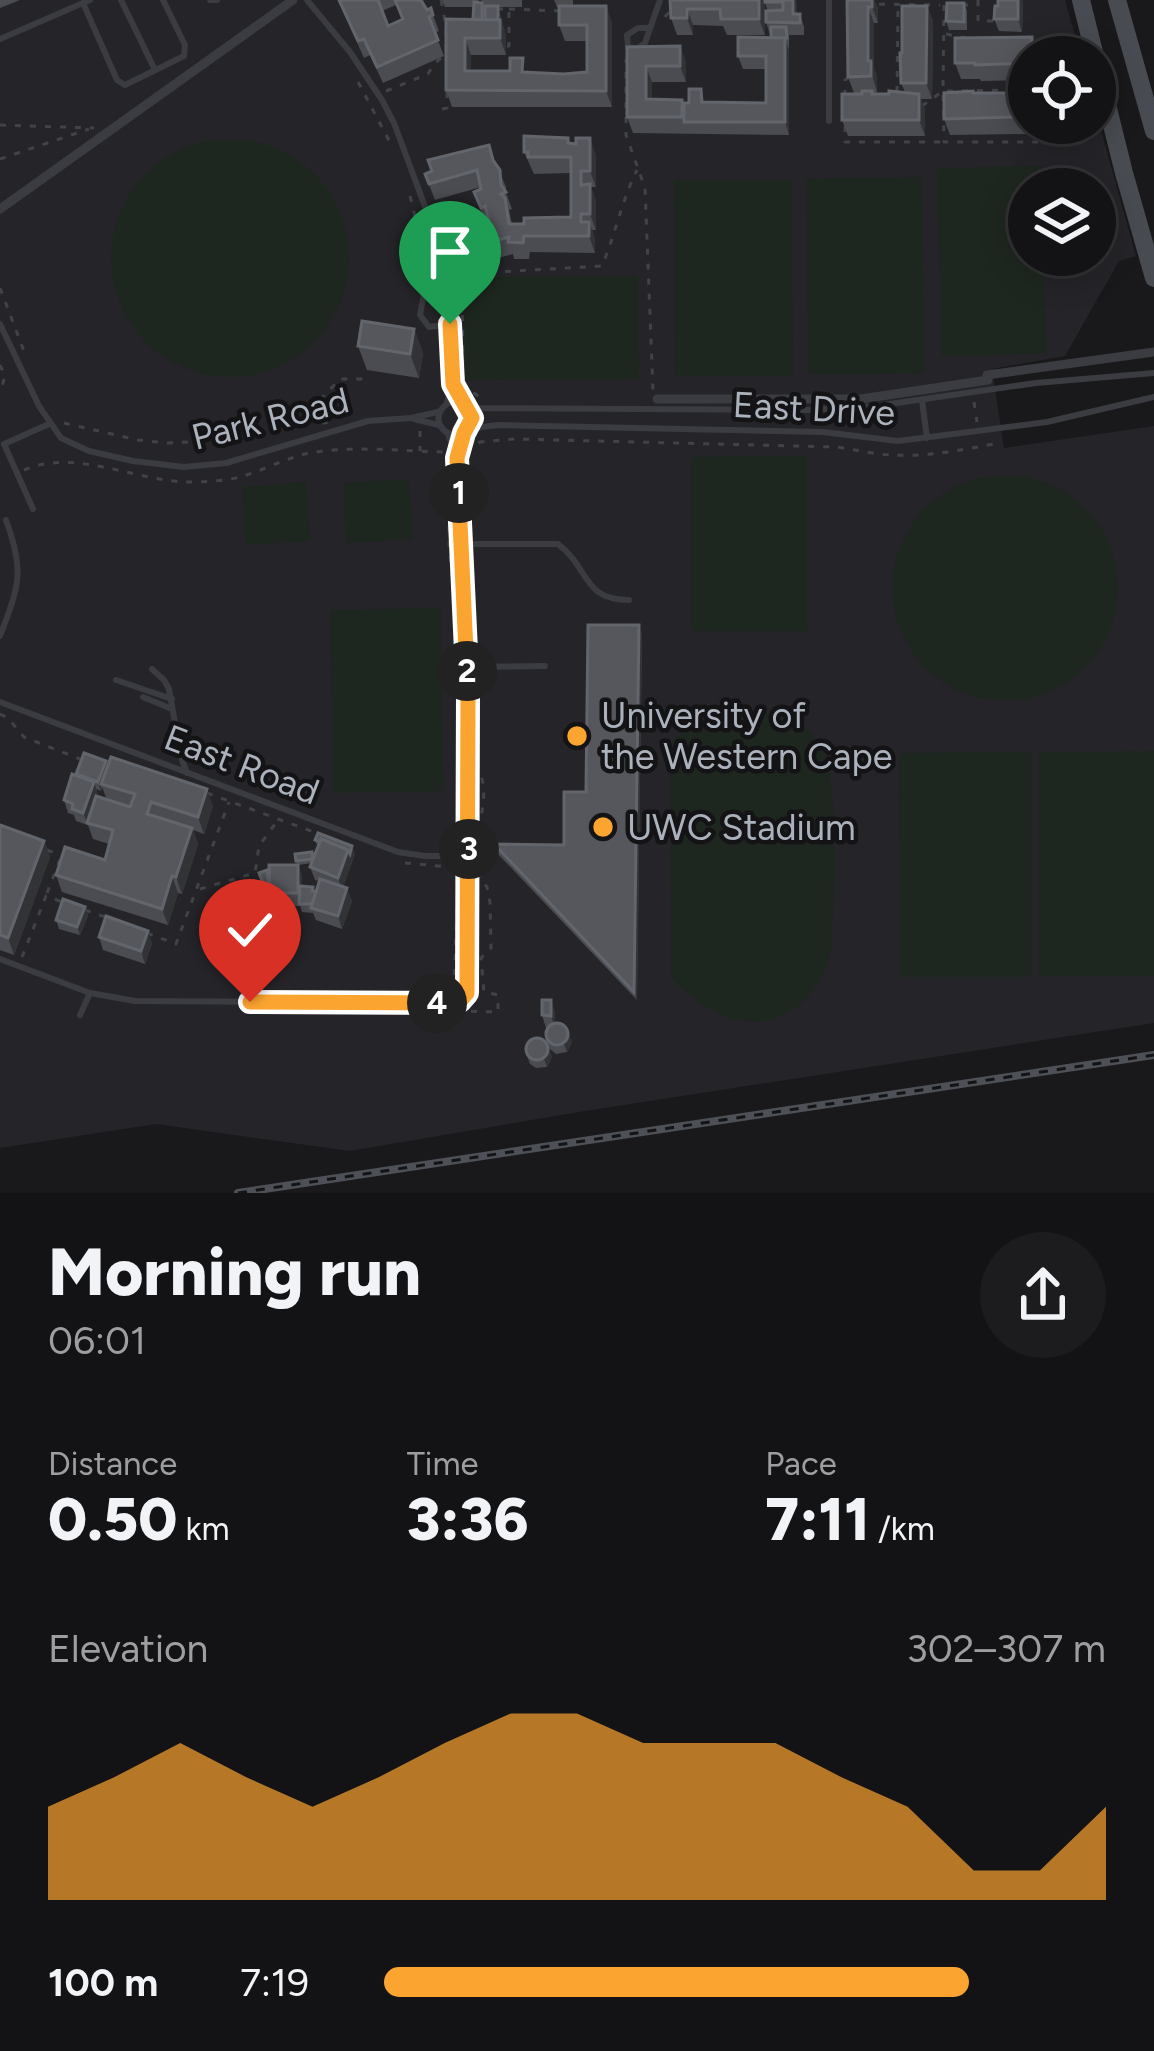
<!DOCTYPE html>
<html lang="en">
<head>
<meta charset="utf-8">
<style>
	body { margin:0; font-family:Figtree,sans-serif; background:#1c1c1e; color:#f1f3f6; height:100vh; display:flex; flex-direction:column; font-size:45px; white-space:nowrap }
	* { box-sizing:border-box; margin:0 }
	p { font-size:39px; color:#9d9ea0 }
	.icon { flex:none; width:66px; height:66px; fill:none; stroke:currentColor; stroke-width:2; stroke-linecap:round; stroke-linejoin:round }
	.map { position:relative; height:1193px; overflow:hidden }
	.sheet { display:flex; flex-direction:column; background:#131315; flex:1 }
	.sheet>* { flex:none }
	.tools { position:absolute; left:1008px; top:36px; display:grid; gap:24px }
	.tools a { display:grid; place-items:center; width:108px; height:108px; border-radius:50%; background:#131315; box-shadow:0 6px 30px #0003,0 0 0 3px #323234; font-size:60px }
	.pin { position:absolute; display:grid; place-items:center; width:102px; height:102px; color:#fff; margin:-123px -51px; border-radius:50% 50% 50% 0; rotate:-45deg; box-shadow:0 0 12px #0007 }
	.pin .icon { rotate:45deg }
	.km { position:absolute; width:60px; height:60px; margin:-30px; border-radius:50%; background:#222; color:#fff; font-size:33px; line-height:60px; text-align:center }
	.round { display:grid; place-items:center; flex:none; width:126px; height:126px; border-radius:63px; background:#1c1c1e }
	.summary { display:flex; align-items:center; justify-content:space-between; height:204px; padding:0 48px }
	h1 { font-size:66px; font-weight:800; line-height:90px }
	.stats { display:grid; grid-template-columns:repeat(3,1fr); gap:18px; height:204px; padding:12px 48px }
	.stats div { display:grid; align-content:center }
	.stats b { font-size:60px; font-weight:800 }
	.stats small { font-size:33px; font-weight:400 }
	.stats p { font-size:33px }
	.chart { height:336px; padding:24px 48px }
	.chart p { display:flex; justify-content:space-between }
	.chart svg { width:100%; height:216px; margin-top:12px; fill:#fca430; opacity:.7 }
	ul { padding:0 48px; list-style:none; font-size:39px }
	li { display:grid; grid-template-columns:192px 144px 1fr; align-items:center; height:90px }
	li i { height:30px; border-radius:15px; background:#fca430 }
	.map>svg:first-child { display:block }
	.built { fill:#252529; fill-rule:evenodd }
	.green { fill:#1e271f }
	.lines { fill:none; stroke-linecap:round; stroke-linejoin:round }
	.path { stroke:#404348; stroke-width:3; stroke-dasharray:6 9; stroke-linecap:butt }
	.service { stroke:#3a3c41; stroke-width:6 }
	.pedestrian { stroke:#3a3c41; stroke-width:9 }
	.secondary { stroke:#484b51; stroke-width:18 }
	.rail-casing { stroke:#4d5056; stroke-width:8 }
	.rail { stroke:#141417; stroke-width:3; stroke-dasharray:9; stroke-linecap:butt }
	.wall { fill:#4a4c51; fill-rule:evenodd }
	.shaded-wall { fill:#323337 }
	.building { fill:#55575d; stroke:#62656c; stroke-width:3 }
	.route-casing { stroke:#fff; stroke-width:24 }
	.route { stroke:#fca430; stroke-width:15 }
	.poi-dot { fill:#fca430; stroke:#141417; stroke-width:4.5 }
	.labels { text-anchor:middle; stroke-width:9; stroke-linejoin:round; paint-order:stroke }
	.street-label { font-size:36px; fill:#abb2bc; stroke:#141417 }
	.poi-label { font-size:36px; fill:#abb2bc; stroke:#141417; text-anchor:start }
</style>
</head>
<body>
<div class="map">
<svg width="1154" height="1193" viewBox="0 0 1154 1193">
	<rect width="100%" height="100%" fill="#19191c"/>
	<!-- built -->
	<path class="built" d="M0,0h1065l16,57h-52v66h66v-14l41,147 -17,5 -54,95 -73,13 12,79 150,-22v597l-575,89 -229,39 -194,-27 -156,24zM1029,189h66v66h-66z"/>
	<!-- green -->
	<g class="green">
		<circle cx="230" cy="258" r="119"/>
		<path d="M1042,166l1,23h-14v66h15l2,99 -105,2 -4,-188z"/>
		<path d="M922,177l2,196 -116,1 -2,-195z"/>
		<path d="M674,180h118l1,196h-118z"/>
		<path d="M638,276l1,103 -174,1v-103z"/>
		<path d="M807,456v175h-116v-174z"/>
		<circle cx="1005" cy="588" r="113"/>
		<path d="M409,479l4,60 -67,4 -3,-60z"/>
		<path d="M306,482l4,59 -64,4 -4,-58z"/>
		<path d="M441,608l2,183 -110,2 -3,-183z"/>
		<path d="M740,710c27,0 59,5 77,29 26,34 16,159 15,206 -9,52 -53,92 -108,71 -21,-8 -37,-23 -53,-38l-1,-237 49,-27z"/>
		<path d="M1154,751v225h-115v-224z"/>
		<path d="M1032,752v225h-132l-1,-224z"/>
	</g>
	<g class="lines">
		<!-- path -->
		<g class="path">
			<path d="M441,0l5,26v32"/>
			<path d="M868,0v4l72,1"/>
			<path d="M978,0v21h16"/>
			<path d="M944,5l-1,86 86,-1"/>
			<path d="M962,5h16"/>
			<path d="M497,9h12v37h-2"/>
			<path d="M509,9l51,2"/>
			<path d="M665,17l14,-17"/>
			<path d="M946,34l20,4"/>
			<path d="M629,60h-3v75l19,53 8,203"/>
			<path d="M358,82l35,66"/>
			<path d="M386,91l42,-17 6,-10 12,-10"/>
			<path d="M897,92l1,-88"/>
			<path d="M845,96v-16l3,-2"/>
			<path d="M922,106l21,-15 1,51h97l2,-8"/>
			<path d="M442,109l5,-1v-17"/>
			<path d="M0,125l94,3"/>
			<path d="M845,126v16h95"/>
			<path d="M0,159l89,-30"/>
			<path d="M410,196c8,31 14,57 2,87"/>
			<path d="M451,248l10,24"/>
			<path d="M0,288l25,66"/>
			<path d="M0,365l5,11 -5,17"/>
			<path d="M463,381l-1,-107 140,-8c14,-33 19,-64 35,-96"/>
			<path d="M461,384l20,14"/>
			<path d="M974,402l3,20"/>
			<path d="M308,417l16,6 9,-2"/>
			<path d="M64,423l74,17 30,3 61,-3 71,-19 40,-42h26"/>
			<path d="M420,431v20"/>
			<path d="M466,451l14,-9 35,-3 320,8c20,2 40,8 59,8 34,2 67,-5 100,-11"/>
			<path d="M24,470c52,-22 110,11 164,12 17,0 39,-1 55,-6 21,-6 41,-17 62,-22 40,-9 97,-3 139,-2"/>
			<path d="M449,496v48l4,44"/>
			<path d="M0,714l8,4 16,19 56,22"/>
			<path d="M207,793l115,42"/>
			<path d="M478,828c6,-21 9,-41 0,-61"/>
			<path d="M47,850l19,7"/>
			<path d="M405,863l45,4 8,10 -4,114 -10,2"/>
			<path d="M200,889l55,-16 4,-27 19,-26"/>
			<path d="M47,893l14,-36"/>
			<path d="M85,910l20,7"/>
			<path d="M147,933l29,11 53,-142"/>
			<path d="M22,957l24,-61 19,7"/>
			<path d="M456,1011l42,1v-17l-14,-3 -3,-34 10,-10 -1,-46 -3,-15 -6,-8 -3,-36"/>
		</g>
		<!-- service -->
		<g class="service">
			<path d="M121,0l34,70"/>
			<path d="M210,0h7"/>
			<path d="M307,0l43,52 32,48 12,23 49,132 5,26 5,103 -6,18"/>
			<path d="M829,0v121"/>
			<path d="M83,3l34,77 8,5 59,-29 1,-11 -22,-45"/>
			<path d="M649,28h-11l-11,7 1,12 9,2 8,-6 15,-43"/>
			<path d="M0,39l90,-39"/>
			<path d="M449,287l-19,2 -6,4 -4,22 9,12 21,-3"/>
			<path d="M0,324l39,82 22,32 28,13 44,10 51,6 42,-4 142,-42 43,-3 27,-6"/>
			<path d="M922,400l5,38"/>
			<path d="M468,408l3,16 -7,9 -11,2c-20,-6 -19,-28 1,-34l14,7 340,2 68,-4 160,-23 118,-10"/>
			<path d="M414,419l25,6"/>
			<path d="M468,429l29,-4 326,7 75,9 149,-19 107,-25"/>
			<path d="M4,444l29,65"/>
			<path d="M4,444l45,-20"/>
			<path d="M461,544h97c32,24 24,56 71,56"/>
			<path d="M0,636c19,-50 25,-64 6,-116"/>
			<path d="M467,667l78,-1"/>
			<path d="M152,669l12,11 5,9 12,68 6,16"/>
			<path d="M116,680l56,19"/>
			<path d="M143,697l29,12"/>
			<path d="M0,702l398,150 27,4h44"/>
			<path d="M0,959l90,34 45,8 318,2 12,-6 4,-12 -1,-291 -11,-236 -9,-24"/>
			<path d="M80,1015l10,-22"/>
		</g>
		<!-- pedestrian -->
		<g class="pedestrian">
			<path d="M0,209l293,-209"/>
			<path d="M657,399h204l127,-19 -1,-5 167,-23"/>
		</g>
		<!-- secondary -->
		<g class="secondary">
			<path d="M1081,0l43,173 30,105"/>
			<path d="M1117,0l37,131"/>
		</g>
		<!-- rail casing -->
		<g class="rail-casing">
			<path id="rail" d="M238,1193l916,-138"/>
		</g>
		<!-- rail -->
		<use href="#rail" class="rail"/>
	</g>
	<!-- wall -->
	<g class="wall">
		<path d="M0,0h20l-20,8z"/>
		<path d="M338,0h83l6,10 6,5 6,16 -4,2 9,23 -61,27 -13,-28 -6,3zM396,5l6,15 -14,6 -6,-15z"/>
		<path d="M442,0h37v2l3,1 -1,-3h41v7h-24l8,29v19h-35v16l93,3 23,-2v-31h-22l-6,-16v-17l-2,-1 -3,-7h19v6l39,16v85h-160l-6,-17 27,-71 1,-12h-29z"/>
		<path d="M670,0h126l1,14h3l4,13v8h-15v100l-156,-2 -6,-16v-70l53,-1 6,17v19h-34v17l32,6 22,-3 60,1v-34h-23l-5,-13 33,-18 -5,-16 2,-11 -3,-8v32h-38l-4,-9 -30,-1v10h-16l-6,-17z"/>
		<path d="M847,0h27l4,9v14h-4v45l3,9v15l-4,2 32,-2 -4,-9 1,-30 25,-47 6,16 -1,77h-11l4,11v26h-77l-6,-16 20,-27h-8l-6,-16z"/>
		<path d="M1023,0l-1,32 -23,-1 -5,-12 4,-13z"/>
		<path d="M964,3l3,8v19h-18l-3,-9z"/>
		<path d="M1032,37l6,20h-9v23l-48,1 -1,-2h-19l-6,-16z"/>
		<path d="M974,93l53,16v25l-77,1 -6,-16z"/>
		<path d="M1042,123h29l1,14 -2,3 -23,-2z"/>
		<path d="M570,144l26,11v32h-5l5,14v29h-4l3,9v14l-65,-1 -1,7h-15l-1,-5 -40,11 -5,-11 -8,4 -10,-27 35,-10 -11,-29 7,-3v-2l-46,13 -10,-26 71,-10 10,23v6l6,16 -3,1 3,14 59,-7v-44l-37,1 -10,-22z"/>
		<path d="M414,329l9,24 -4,25 -52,-8 -9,-24z"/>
		<path d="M642,633l-5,367 -140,-147 -3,-9 70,1 22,-53z"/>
		<path d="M106,761l2,5 105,40 -9,28 -11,-4 5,14 -16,50 -4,-1 -10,32 -106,-33 -6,-17 49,-15 4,-16 -16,-5 -5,-14 -12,-4 -2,-6 -6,-2 -4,-13 12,-25zM102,787l5,13 -10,-3 -1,-8 5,2z"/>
		<path d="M0,824l44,17 6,16 -36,98 -14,-5z"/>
		<path d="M315,840l40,14 -12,33 9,14 -10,28 -26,-9 -3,-7 -11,-1 -2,-6h-26l-4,-14 -4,1 -7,-20 38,-8 -2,-11 19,3 4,-10zM312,863l-2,4 5,13 4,1 -3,11 -14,-6v-9l-4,-12z"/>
		<path d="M85,907l3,9 -8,19 -21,-6 -3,-9z"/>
		<path d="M99,937l53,6 -7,21 -42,-14z"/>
		<path d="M551,1000l4,13v10l17,19 -5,10 -11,2 -6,-5 -3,-8 1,-13h-2l-4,-13z"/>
		<path d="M546,1041l6,16 -5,10 -11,1 -6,-4 -3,-8z"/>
	</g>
	<!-- shaded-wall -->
	<g class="shaded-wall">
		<path d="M759,0h6v35l-6,-16z"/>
		<path d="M793,0h3l1,3v23l-4,-12z"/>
		<path d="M872,0h2l4,9v14l-6,-16z"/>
		<path d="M1018,0h5l-1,32 -4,-13z"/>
		<path d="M498,6l8,30v19l-6,-17z"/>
		<path d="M606,6l6,16v85l-6,-16z"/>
		<path d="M927,6l6,16 -1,77 -6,-16z"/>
		<path d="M868,7l6,16v45l3,9v15l-9,-31z"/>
		<path d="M687,9l6,16v10l-6,-17z"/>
		<path d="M1032,37l6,17v3h-6z"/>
		<path d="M465,38l6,17v33l-6,-17z"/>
		<path d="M785,38l4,12v85l-4,-13z"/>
		<path d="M680,46l6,17v19l-6,-16z"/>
		<path d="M646,66l6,16v33l-6,-16z"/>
		<path d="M1021,93l6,16v25l-5,-17z"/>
		<path d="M919,94l6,16v26l-6,-16z"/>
		<path d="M1067,123h4l1,14 -2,3 -5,-13z"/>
		<path d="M590,138l6,17v32l-6,-16z"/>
		<path d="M590,184l6,17v29l-6,-16z"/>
		<path d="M589,222l6,17v14l-6,-17z"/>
		<path d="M414,329l9,24 -4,25 -9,-24z"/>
		<path d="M639,625l3,8 -5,367 -3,-8z"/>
		<path d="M106,761l3,9 -8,14v7l-3,-9z"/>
		<path d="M94,782l4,12 -10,31 -5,-12z"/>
		<path d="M207,789l6,17 -9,28 -6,-17z"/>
		<path d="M192,828l6,16 -16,50 -6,-17z"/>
		<path d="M44,841l6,16 -36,98 -6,-17z"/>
		<path d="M352,846l3,8 -13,36 -4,-12 10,-28z"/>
		<path d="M298,865l4,12v29l-4,-13z"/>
		<path d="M172,876l6,17 -10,32 -6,-16z"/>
		<path d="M347,888l5,13 -10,28 -4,-13z"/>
		<path d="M85,907l3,9 -8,19 -3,-8z"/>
		<path d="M148,931l4,12 -7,21 -4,-13z"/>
		<path d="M551,1000l4,13v15l-4,-12z"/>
		<path d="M569,1034l3,8 -5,10 -3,-8z"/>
		<path d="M549,1049l3,8 -5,10 -3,-8z"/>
	</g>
	<!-- building -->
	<g class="building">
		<path d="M339,0h39l10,26 15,-7 -8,-19h26l6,10 4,-2 2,7 -4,2 9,23 -61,27 -13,-28 -6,2z"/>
		<path d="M670,0h89v19h-38l-1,-10h-33v9h-16z"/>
		<path d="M765,0h28v14h7v9l-34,-1v-11l17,-1v-8h-18z"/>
		<path d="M847,0h25v7h-4v54h3v15l-23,1z"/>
		<path d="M998,0h20v19h-24l1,-13h3z"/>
		<path d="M474,2l8,1v17l-9,-1z"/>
		<path d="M947,3h17v19l-18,-1z"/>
		<rect x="485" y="6" width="13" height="14"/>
		<path d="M559,6h47v85l-160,-1v-71l54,1v18h-35v33h45v-13h13l-1,14 42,2 23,-2v-47h-28z"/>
		<path d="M902,6h25l-1,77h-25l-1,-30h2z"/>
		<path d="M771,27h15l1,11h-16z"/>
		<path d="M738,37l47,1v84h-101v-19h5v-14h12l1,13 64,1v-47h-28z"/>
		<path d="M1032,37v20h-3v6l-54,2v-2h-20v-25z"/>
		<path d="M1066,44v13h-24v-11z"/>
		<path d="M680,46v20h-34v33l36,1v17h-55v-70z"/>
		<path d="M862,91h10v3h17v-3l30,3v26h-77v-26h20z"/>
		<path d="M973,91v2h48l1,24 -78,2v-26z"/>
		<path d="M1042,123h25v2l-2,2h-18l-5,-1z"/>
		<path d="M524,136l44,2v5l8,1v-6h14v33h-9v14l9,-1v30h-9v8h8v14h-65l-1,7 -15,-1 1,-5 -42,11 -5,-10 -8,3 -4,-10 39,-10 -4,-15 -4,2 -7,-16 7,-3 -4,-19 -48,14 -4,-10 7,-3 -4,-11 61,-15 4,15 7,10 1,15 5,7 -5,2 4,4 4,26h15v-6l47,-1v-60h-43v-5h-4z"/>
		<path d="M362,321l52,8 -4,25 -52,-8z"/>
		<path d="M588,625h51l-5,367 -140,-148 70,1v-53h22z"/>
		<path d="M84,753l22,8 -8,21 -22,-8z"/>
		<path d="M111,757l96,32 -9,28 -47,-15 -4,12 45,14 -16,49 -4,-1 -10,33 -106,-34 9,-28 40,13 8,-30 -26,-7 9,-27 34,11 5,-13 -34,-10z"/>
		<path d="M72,774l22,8 -11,31 -11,-4 1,-5 -9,-4z"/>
		<path d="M0,825l44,16 -36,97 -8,-3z"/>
		<path d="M318,833l34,13 -2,8 -2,-4 -27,-11 -1,3 -5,-2z"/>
		<path d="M321,839l27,11 -10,28 -28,-11z"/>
		<path d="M312,852l1,7 -17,2 -1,-7z"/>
		<path d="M269,865h29v28h-28z"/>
		<path d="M267,870l2,17 -4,2 -6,-16z"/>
		<path d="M320,879l27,9 -9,28 -27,-8z"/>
		<path d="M300,886l13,1 -1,4h4l-4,13h-13z"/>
		<path d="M63,899l22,8 -8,20 -21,-7z"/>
		<path d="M106,916l42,15 -7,20 -42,-14z"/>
		<path d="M542,1000h9v16l-9,-1z"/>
		<circle cx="557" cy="1034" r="11"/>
		<circle cx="537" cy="1049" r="11"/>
	</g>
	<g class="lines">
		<!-- route casing -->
		<g class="route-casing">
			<path id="route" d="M250,1002l202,1 8,-2 7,-8 1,-299 -11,-236 7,-25 8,-15 -19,-34 -3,-60"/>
		</g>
		<!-- route -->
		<use href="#route" class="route"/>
	</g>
	<!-- markers -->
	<g class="poi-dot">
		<circle cx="577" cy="736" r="12"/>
		<circle cx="603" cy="827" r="12"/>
	</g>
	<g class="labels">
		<!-- street labels -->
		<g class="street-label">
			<text transform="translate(814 408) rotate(3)" y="13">East Drive</text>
			<text transform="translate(270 418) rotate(-14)" y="13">Park Road</text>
			<text transform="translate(242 764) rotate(21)" y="13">East Road</text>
		</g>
		<!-- poi labels -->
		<g class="poi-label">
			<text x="601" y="728">University of<tspan x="601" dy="41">the Western Cape</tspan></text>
			<text x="627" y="840">UWC Stadium</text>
		</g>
	</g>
</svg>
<div class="tools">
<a><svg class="icon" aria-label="locate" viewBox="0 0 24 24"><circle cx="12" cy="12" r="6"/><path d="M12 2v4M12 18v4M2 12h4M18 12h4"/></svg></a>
<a><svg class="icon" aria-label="layers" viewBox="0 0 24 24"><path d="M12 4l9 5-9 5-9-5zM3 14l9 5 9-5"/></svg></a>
</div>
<div class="pin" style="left:450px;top:324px;background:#1e9e55"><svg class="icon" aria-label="arrive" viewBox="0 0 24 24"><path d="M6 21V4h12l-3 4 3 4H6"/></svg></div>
<div class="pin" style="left:250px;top:1002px;background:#d93025"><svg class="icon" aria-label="check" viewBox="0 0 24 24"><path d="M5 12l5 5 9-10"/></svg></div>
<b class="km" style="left:459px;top:493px">1</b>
<b class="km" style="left:467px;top:671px">2</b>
<b class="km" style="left:469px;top:849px">3</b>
<b class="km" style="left:437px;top:1003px">4</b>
</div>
<section class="sheet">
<div class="summary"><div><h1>Morning run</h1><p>06:01</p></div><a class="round"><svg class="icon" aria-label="share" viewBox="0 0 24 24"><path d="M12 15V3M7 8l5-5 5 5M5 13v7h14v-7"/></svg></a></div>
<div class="stats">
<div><p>Distance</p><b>0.50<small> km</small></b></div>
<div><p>Time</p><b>3:36</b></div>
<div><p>Pace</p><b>7:11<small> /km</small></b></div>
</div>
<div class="chart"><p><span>Elevation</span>302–307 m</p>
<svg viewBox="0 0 160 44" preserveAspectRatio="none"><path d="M0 44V25L10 19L20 12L30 19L40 25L50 19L60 12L70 6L80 6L90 12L100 12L110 12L120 19L130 25L140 38L150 38L160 25V44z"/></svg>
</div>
<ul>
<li><b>100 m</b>7:19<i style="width:81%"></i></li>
</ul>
</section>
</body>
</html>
